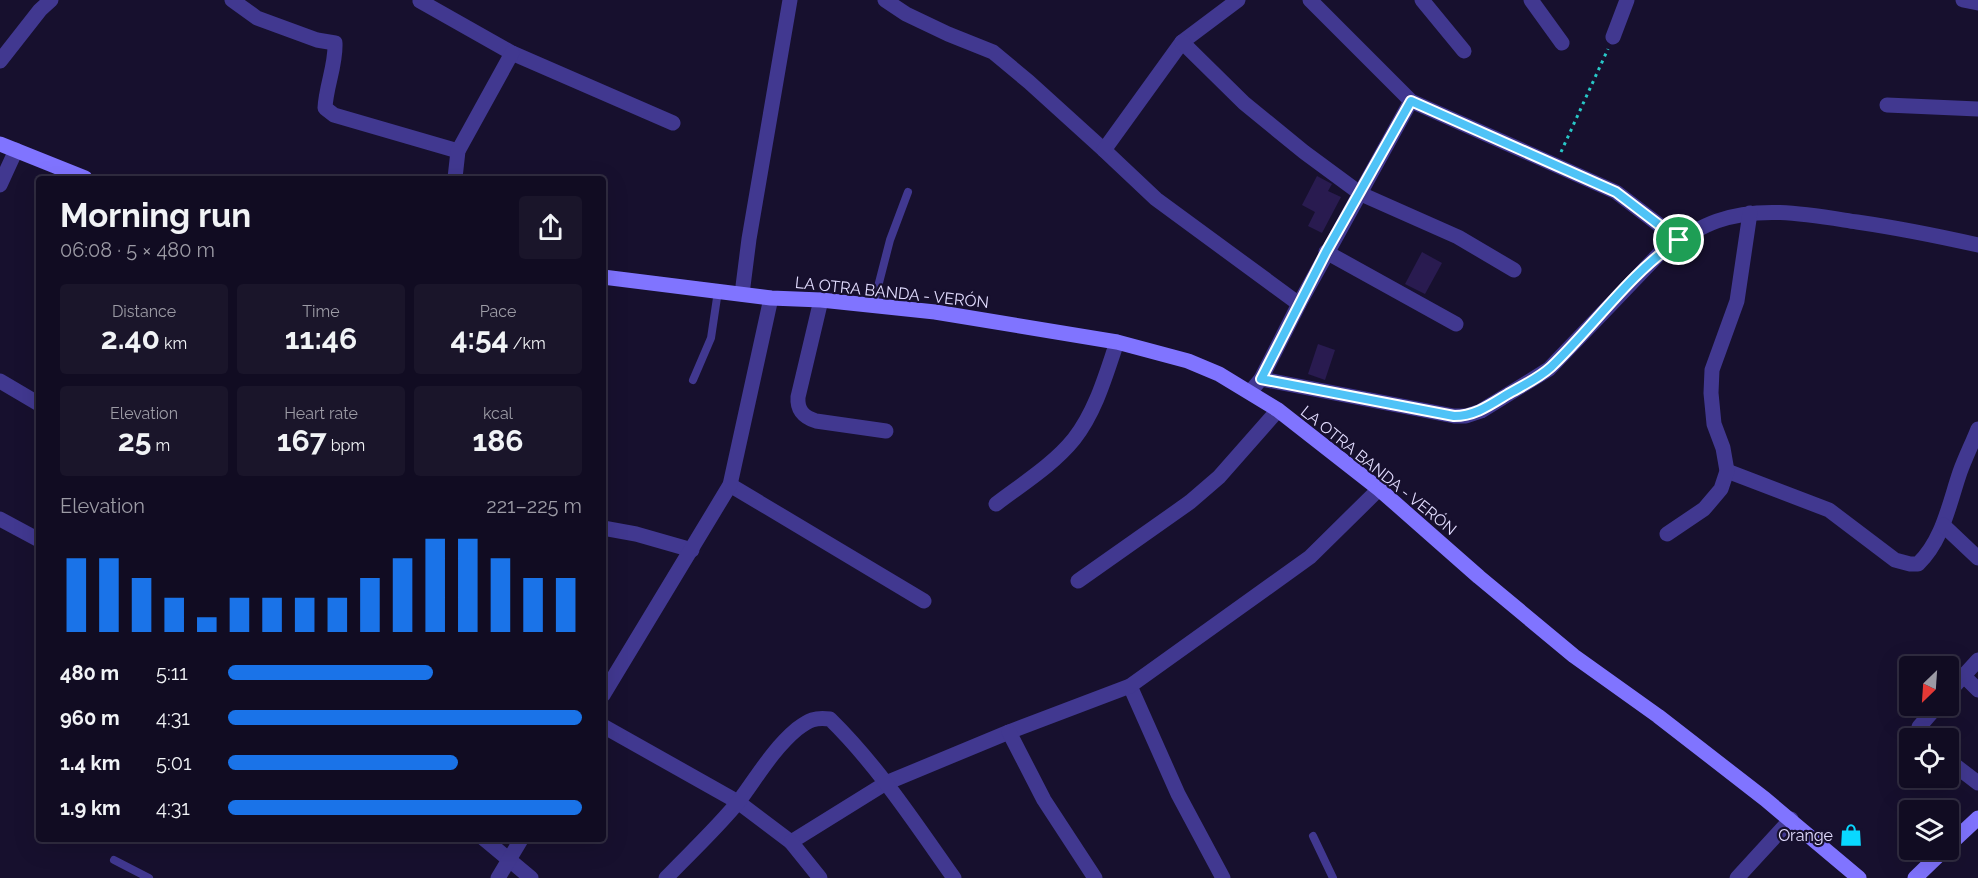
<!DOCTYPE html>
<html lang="en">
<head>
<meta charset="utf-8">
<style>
	body { margin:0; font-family:Raleway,sans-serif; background:#1a152a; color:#f1f3f6; height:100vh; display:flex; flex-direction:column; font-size:22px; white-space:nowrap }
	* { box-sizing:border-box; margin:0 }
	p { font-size:20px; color:#9c9ba5 }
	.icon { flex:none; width:33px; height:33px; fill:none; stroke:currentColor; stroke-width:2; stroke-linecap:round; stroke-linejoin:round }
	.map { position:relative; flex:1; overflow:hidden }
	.details { position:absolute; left:36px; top:176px; width:570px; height:666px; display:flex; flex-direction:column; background:#110c22; border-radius:6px; box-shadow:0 6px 24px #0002,0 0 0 2px #302c40 }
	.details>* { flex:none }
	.needle { width:39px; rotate:205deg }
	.fabs { position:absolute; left:1899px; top:656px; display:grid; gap:12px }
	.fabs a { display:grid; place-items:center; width:60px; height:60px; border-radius:6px; background:#110c22; box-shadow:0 6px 24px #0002,0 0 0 2px #302c40; font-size:30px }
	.pin { position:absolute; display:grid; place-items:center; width:51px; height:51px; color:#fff; margin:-26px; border:3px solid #fff; border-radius:50%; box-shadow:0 2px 6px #0007 }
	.round { display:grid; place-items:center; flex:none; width:63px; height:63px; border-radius:6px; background:#1a152a }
	.headline { display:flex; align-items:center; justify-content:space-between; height:102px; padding:0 24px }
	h1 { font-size:33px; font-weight:700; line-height:45px }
	.stats { display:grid; grid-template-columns:repeat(3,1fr); gap:9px; height:102px; padding:6px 24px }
	.stats div { display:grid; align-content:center; border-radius:6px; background:#1a152a; text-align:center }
	.stats b { font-size:30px; font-weight:700 }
	.stats small { font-size:16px; font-weight:400 }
	.stats p { font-size:16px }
	.chart { height:168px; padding:12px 24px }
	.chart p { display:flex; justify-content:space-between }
	.chart svg { width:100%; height:108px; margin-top:6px; stroke:#1a73e8; stroke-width:6 }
	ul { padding:0 24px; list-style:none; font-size:20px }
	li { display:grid; grid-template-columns:96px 72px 1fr; align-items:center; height:45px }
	li i { height:15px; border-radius:8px; background:#1a73e8 }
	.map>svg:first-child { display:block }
	.building { fill:#291b50 }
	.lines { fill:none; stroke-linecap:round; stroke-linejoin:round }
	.path { stroke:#28c8c8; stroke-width:3; stroke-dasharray:3 4.5; stroke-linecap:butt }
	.lane { stroke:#413890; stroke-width:8 }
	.street { stroke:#413890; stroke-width:15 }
	.secondary { stroke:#8074ff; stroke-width:15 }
	.route-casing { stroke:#fff; stroke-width:12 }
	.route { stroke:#4fc3f7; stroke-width:8 }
	.labels { text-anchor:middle; stroke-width:4.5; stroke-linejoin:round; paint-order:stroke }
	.street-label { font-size:16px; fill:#e3ddff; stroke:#17102e }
	.poi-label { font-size:16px; fill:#e3ddff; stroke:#17102e; text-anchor:end }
</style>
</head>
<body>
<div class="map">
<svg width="1978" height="878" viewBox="0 0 1978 878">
	<rect width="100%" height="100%" fill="#17102e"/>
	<!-- building -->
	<g class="building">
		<path d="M1317,176l15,8 -4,7 13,6 -19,36 -14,-7 7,-14 -13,-7z"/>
		<path d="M1422,252l20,11 -17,31 -20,-10z"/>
		<path d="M1318,344l17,6 -10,30 -17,-6z"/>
	</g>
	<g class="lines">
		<!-- path -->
		<path class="path" d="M1561,152l47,-103"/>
		<!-- lane -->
		<g class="lane">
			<path d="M873,306l17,-66 18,-48"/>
			<path d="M693,380l18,-42 7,-47"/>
			<path d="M1313,836l20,42"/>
			<path d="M114,860l35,18"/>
		</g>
		<!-- street -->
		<g class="street">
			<path d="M232,0l25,18 60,22 18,3c1,22 -9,43 -10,65l9,7 124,36"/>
			<path d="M885,0l21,14 42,20 45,18 36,30 75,68"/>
			<path d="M1238,0l-56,42 -78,108 52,49 143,105 -38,75"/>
			<path d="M1310,0l101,101 205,91 63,48"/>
			<path d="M1422,0l42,51"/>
			<path d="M1531,0l31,43"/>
			<path d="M1963,0l15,3"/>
			<path d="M420,1l92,52 161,70"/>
			<path d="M1613,37l14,-37"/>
			<path d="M1182,42l62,61 60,49 57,42 97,43 56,33"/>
			<path d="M0,61l40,-51 11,-10"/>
			<path d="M1887,105l91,4"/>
			<path d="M455,178l3,-27 54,-98"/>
			<path d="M0,185l16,-35"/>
			<path d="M1326,252l130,72"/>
			<path d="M742,294l7,-55 41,-239"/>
			<path d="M821,300l-23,97c-1,14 6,20 18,24l70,10"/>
			<path d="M1299,304l112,-203"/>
			<path d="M0,381l39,23"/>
			<path d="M1250,392l11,-13 193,37h12l15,-5 68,-42 112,-117c17,-11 36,-24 56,-31 45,-16 94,-6 140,1 41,6 81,14 121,23"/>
			<path d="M1727,471l102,39 66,50 15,4h8c25,-24 31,-60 42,-92 5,-14 12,-28 18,-43"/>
			<path d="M730,485l194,116"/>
			<path d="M996,504c26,-20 57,-39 78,-65 22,-28 32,-65 43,-97"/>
			<path d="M0,519l39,21"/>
			<path d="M1943,525l35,33"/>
			<path d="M603,528l33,6 56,16"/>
			<path d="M1667,534l37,-25 17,-20 6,-18 -4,-23 -9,-24 -3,-31 1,-23 25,-69 13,-88"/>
			<path d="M1078,581l112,-79 29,-25 59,-67"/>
			<path d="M1963,675l15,15"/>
			<path d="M1130,686l48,108 45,84"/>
			<path d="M1948,693l30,-33"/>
			<path d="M603,695l127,-210 41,-187"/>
			<path d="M603,726l135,76 53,40 95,-59 123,-51 121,-46 180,-129 69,-68"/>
			<path d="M1009,732l35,68 51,78"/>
			<path d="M1921,738l-3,-5 1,-6 19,-22"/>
			<path d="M1948,760l30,23"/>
			<path d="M483,838l48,40"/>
			<path d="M791,842l29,36"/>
			<path d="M498,878l24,-40"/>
			<path d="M666,878c24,-25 51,-50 73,-77 18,-24 34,-52 58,-72 12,-9 18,-12 33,-10 48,47 85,104 124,159"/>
			<path d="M1737,878l54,-59"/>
		</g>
		<!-- secondary -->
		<g class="secondary">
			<path d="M0,144l85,34"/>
			<path d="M603,277l168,21 50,2 114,12 182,30 71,19 31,13 59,36 101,79 100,88 95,79 84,60 107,83 94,79"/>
			<path d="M1948,846l30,-28"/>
			<path d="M1915,878l30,-29"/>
		</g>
	</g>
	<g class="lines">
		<!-- route casing -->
		<g class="route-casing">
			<path id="route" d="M1411,101l205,91 63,48c-50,34 -85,86 -128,127 -12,11 -29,19 -43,27 -18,11 -33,22 -54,22l-193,-37 65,-127z"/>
		</g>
		<!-- route -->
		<use href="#route" class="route"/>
	</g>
	<!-- icons -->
	<defs>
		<g id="shop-bare" transform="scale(1.8)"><path d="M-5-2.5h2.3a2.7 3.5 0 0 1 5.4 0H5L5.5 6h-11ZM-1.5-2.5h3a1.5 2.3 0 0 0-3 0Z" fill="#09d8ff" stroke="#17102e" stroke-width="2.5" paint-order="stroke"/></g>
	</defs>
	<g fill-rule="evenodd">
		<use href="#shop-bare" x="1851" y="835"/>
	</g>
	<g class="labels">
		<!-- street labels -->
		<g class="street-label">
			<text transform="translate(892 292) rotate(6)" y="6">LA OTRA BANDA - VERÓN</text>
			<text transform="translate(1379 470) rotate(39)" y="6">LA OTRA BANDA - VERÓN</text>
		</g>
		<!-- poi labels -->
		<g class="poi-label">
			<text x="1833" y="841">Orange</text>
		</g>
	</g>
</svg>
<div class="fabs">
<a><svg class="needle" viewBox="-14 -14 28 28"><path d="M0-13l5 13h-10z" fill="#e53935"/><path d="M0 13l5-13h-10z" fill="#9c9ba5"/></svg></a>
<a><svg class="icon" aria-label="locate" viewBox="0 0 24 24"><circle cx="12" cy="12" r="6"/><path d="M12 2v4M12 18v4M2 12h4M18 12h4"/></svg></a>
<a><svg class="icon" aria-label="layers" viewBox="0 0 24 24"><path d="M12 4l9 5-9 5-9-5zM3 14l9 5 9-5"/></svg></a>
</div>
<div class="pin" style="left:1679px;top:240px;background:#1e9e55"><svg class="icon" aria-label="arrive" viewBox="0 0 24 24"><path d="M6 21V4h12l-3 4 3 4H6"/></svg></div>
<section class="details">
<div class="headline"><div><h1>Morning run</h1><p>06:08 · 5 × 480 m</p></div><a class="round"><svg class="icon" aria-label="share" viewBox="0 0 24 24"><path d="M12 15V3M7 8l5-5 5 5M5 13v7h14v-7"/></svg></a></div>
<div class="stats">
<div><p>Distance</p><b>2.40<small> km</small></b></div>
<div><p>Time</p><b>11:46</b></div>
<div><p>Pace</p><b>4:54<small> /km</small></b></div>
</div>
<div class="stats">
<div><p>Elevation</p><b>25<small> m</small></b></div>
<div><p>Heart rate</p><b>167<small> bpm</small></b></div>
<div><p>kcal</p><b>186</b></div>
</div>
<div class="chart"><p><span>Elevation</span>221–225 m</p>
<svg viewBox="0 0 160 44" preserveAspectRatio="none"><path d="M5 44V14M15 44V14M25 44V22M35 44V30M45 44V38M55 44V30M65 44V30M75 44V30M85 44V30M95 44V22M105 44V14M115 44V6M125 44V6M135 44V14M145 44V22M155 44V22"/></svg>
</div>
<ul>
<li><b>480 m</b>5:11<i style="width:58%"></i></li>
<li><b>960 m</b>4:31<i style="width:100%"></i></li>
<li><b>1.4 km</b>5:01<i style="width:65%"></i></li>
<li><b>1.9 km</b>4:31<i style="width:100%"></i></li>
</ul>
</section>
</div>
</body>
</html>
